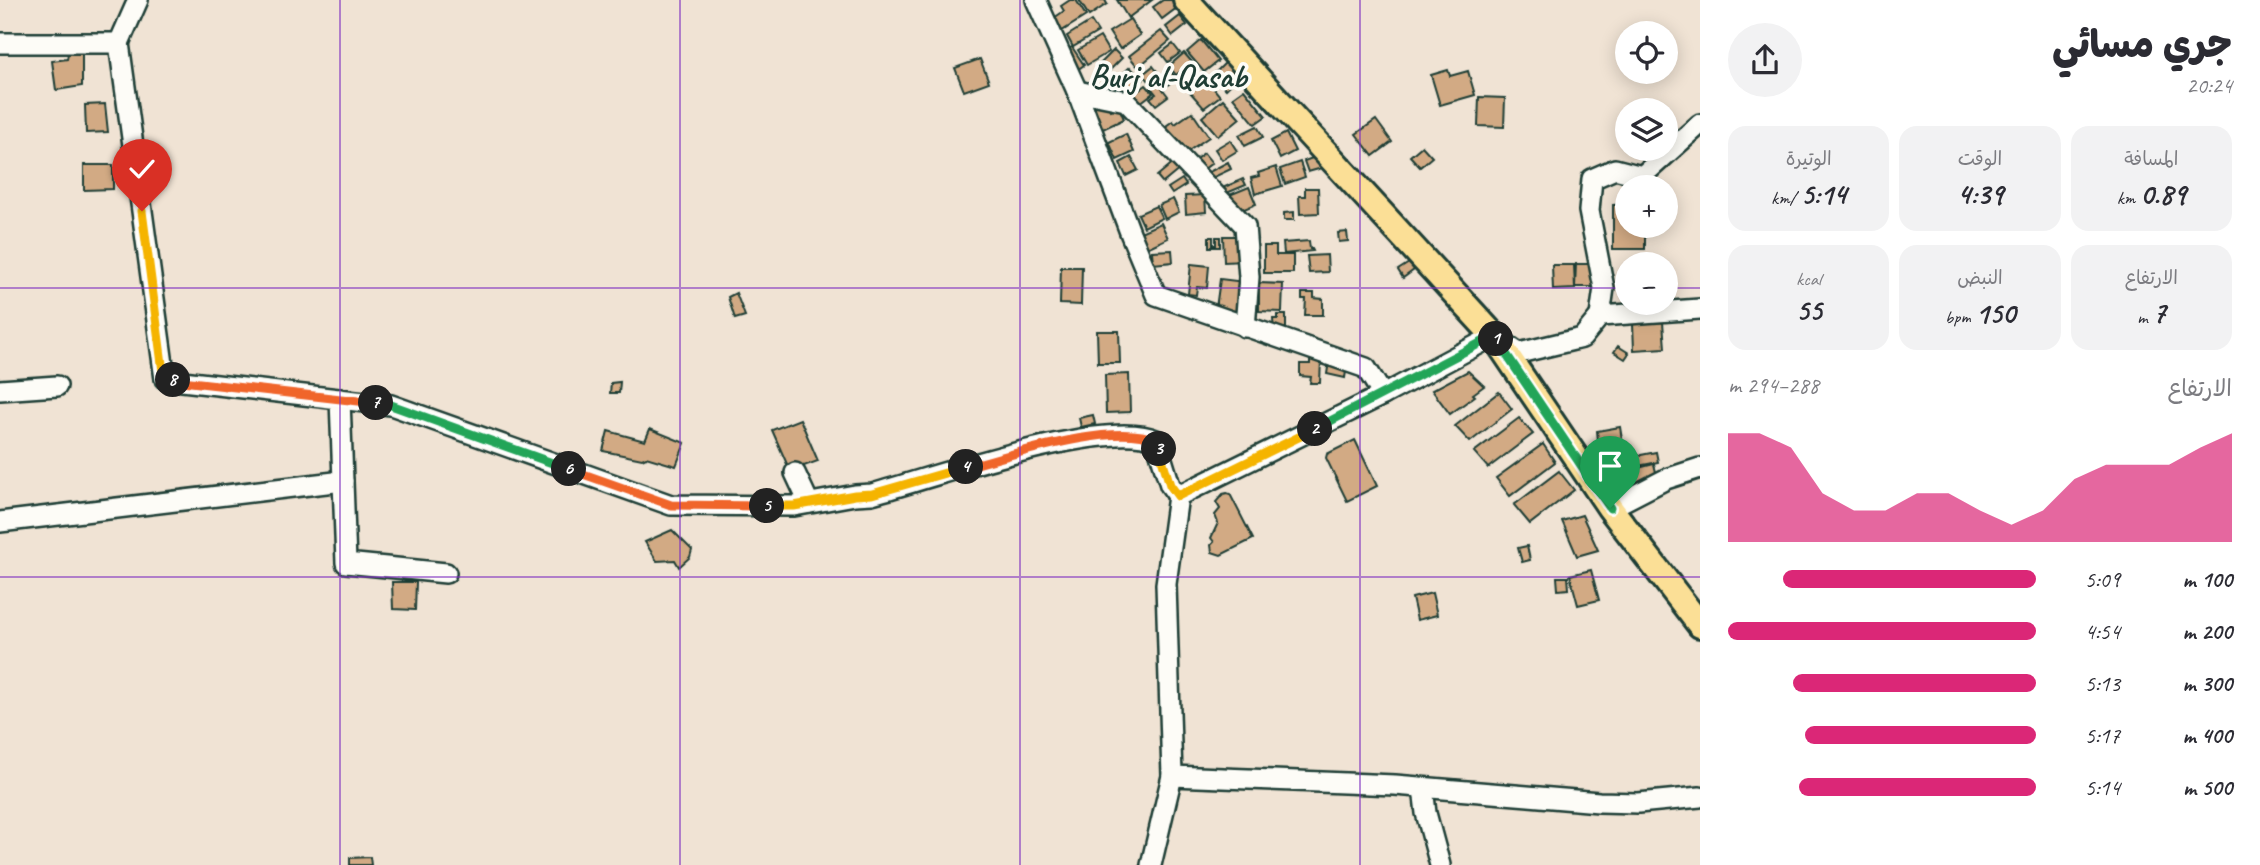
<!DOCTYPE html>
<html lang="ar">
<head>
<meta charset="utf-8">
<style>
	body { margin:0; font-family:Caveat,"Playpen Sans Arabic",sans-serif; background:#f2f2f3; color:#2b2b33; direction:rtl; height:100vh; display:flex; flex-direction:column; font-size:26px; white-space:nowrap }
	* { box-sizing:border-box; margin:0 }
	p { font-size:23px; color:#7c7c81 }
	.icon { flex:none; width:38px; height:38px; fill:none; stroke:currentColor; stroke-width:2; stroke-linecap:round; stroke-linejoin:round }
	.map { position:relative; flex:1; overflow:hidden; direction:ltr }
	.sheet { display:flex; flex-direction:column; background:#fff; width:560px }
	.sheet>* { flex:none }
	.fabs { position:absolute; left:1615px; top:21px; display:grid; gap:14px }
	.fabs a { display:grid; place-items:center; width:63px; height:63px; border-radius:50%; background:#fff; box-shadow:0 4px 18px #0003; font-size:35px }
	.pin { position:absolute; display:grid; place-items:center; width:60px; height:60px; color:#fff; margin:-72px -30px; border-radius:50% 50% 50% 0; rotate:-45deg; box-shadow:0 0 7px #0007 }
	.pin .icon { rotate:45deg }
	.km { position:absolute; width:35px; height:35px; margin:-18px; border-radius:50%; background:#222; color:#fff; font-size:19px; line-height:35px; text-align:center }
	.round { display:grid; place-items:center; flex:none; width:74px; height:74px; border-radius:37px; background:#f2f2f3 }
	.summary { display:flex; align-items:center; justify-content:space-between; height:119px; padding:0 28px }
	h1 { font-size:38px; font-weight:800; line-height:52px }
	.metrics { display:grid; grid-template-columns:repeat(3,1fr); gap:10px; height:119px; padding:7px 28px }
	.metrics div { display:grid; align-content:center; border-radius:18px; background:#f2f2f3; text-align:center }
	.metrics b { font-size:30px; font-weight:800 }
	.metrics small { font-size:19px; font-weight:400 }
	.metrics p { font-size:19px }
	.chart { height:196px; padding:14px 28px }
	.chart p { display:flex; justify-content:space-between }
	.chart svg { width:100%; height:126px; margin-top:7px; fill:#db2777; opacity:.7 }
	ul { padding:0 28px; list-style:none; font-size:23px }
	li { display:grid; grid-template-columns:112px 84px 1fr; align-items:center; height:52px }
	li i { height:18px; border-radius:9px; background:#db2777 }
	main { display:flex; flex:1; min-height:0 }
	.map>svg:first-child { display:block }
	.building { fill:#d2aa84; stroke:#1f3d34; stroke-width:2 }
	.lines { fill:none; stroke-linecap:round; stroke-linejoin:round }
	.minor-casing { stroke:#1f3d34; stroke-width:24 }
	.major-casing { stroke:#1f3d34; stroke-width:30 }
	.minor { stroke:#fdfcf7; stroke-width:19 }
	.major { stroke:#fbdf96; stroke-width:24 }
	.split-1-casing { stroke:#fff; stroke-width:14 }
	.split-2-casing { stroke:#fff; stroke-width:14 }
	.split-3-casing { stroke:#fff; stroke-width:14 }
	.split-4-casing { stroke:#fff; stroke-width:14 }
	.split-5-casing { stroke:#fff; stroke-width:14 }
	.split-6-casing { stroke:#fff; stroke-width:14 }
	.split-7-casing { stroke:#fff; stroke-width:14 }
	.split-8-casing { stroke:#fff; stroke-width:14 }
	.split-9-casing { stroke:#fff; stroke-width:14 }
	.split-1 { stroke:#22a559; stroke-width:9 }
	.split-2 { stroke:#22a559; stroke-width:9 }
	.split-3 { stroke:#f5b400; stroke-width:9 }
	.split-4 { stroke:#f0652b; stroke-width:9 }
	.split-5 { stroke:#f5b400; stroke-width:9 }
	.split-6 { stroke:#f0652b; stroke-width:9 }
	.split-7 { stroke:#22a559; stroke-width:9 }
	.split-8 { stroke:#f0652b; stroke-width:9 }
	.split-9 { stroke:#f5b400; stroke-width:9 }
	.grid { fill:none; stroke:#7b2cbf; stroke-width:2; stroke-opacity:0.55 }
	.labels { text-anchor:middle; stroke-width:7; stroke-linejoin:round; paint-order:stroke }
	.quarter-label { font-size:33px; font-weight:bold; fill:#1f3d34; stroke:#fdfcf7 }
</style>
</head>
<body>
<main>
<section class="sheet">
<div class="summary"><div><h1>جري مسائي</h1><p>20:24</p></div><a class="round"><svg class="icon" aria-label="share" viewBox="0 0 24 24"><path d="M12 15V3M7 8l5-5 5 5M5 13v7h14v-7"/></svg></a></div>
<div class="metrics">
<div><p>المسافة</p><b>0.89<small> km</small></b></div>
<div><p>الوقت</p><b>4:39</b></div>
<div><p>الوتيرة</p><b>5:14<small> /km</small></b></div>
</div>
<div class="metrics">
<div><p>الارتفاع</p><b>7<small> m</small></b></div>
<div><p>النبض</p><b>150<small> bpm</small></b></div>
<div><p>kcal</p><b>55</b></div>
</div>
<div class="chart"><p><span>الارتفاع</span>288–294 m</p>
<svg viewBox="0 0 160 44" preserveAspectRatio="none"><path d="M0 44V6L10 6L20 11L30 27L40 33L50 33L60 27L70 27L80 33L90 38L100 33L110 22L120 17L130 17L140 17L150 11L160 6V44z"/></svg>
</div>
<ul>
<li><b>100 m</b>5:09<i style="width:82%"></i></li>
<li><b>200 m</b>4:54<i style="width:100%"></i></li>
<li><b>300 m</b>5:13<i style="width:79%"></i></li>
<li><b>400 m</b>5:17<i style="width:75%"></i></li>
<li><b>500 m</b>5:14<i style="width:77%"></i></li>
</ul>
</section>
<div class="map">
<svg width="1700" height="865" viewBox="0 0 1700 865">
	<rect width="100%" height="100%" fill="#f0e3d4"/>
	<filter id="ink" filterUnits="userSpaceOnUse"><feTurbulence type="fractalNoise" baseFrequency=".0143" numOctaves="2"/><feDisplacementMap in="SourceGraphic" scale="14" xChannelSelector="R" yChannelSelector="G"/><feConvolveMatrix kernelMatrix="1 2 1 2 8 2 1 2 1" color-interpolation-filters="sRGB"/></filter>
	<g filter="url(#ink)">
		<!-- building -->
		<g class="building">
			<path d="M1070,0h6l10,16 -24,15 -8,-13 10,-7 -3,-5z"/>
			<path d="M1079,0h26l2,4 -18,12z"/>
			<path d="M1117,0h35l-24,18z"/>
			<path d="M1163,0h9l6,7 -16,12 -9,-12z"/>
			<path d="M1180,16l7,9 -14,11 -7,-9z"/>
			<path d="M1130,19l10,16 -20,14 -11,-17z"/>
			<path d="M1091,21l7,11 -25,15 -6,-11z"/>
			<path d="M1161,31l9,10 -32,26 -9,-11z"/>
			<path d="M1100,37l9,15 -22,13 -9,-15z"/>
			<path d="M1201,40l17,21 -14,11 -17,-20z"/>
			<path d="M1173,44l7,9 -12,9 -7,-9z"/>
			<path d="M1072,47l12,18 -7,5 -12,-19z"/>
			<path d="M1114,50l8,8 -17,17 -8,-8z"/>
			<path d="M82,53v33l-26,4 -4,-29 15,-2 1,-5z"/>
			<path d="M1184,53l8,9 -16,13 -7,-9z"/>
			<path d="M980,59l9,23 -25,9 -9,-23z"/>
			<path d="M1229,59l14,13 -17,17 -14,-13z"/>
			<path d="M1153,66l7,9 -10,7 -7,-8z"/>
			<path d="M1130,67l13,13 -12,12 -5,-5 -7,6 -8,-8z"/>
			<path d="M1169,70l7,8 -12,10 -7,-9z"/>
			<path d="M1448,70l2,6 18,-5 7,24 -35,10 -9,-30z"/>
			<path d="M1206,79l14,17 -16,12 -14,-16z"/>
			<path d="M1158,83l10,13 -12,9 -6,-7 6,-4 -5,-6z"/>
			<path d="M1146,85l7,8 -13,10 -7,-8z"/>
			<path d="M1244,89l22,27 -11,8 -22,-27z"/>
			<path d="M1479,97l26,1 -1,29 -26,-1z"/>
			<path d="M1223,99l17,19 -22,18 -16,-19z"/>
			<path d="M1106,101l4,9 9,-3 5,12 -23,11 -9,-23z"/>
			<path d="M105,104l3,28 -22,1 -1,-28z"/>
			<path d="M1192,112l17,25 -28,19 -18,-28 10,-7 2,3z"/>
			<path d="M1376,120l16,22 -19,14 -17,-22z"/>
			<path d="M1257,126l6,11 -18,9 -6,-11z"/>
			<path d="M1286,133l9,18 -15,8 -9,-18z"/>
			<path d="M1126,134l8,18 -17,8 -8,-18z"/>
			<path d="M1230,140l7,11 -15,9 -7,-11z"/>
			<path d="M1422,146l10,11 -12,10 -10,-11z"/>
			<path d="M1204,153l8,10 -12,9 -8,-10z"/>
			<path d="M1318,156l4,12 -14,4 -4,-11z"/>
			<path d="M1131,157l7,13 -12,6 -6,-13z"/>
			<path d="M1174,162l6,7 -17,14 -6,-7z"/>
			<path d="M1228,162l3,7 -19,9 -3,-6z"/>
			<path d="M1300,162l5,15 -20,7 -5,-15z"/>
			<path d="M84,165h29v24l-29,1z"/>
			<path d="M1276,167l6,19 -27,8 -4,-16 8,-2 -1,-3z"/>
			<path d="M1182,179l4,6 -14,9 -4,-6z"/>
			<path d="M1243,179l3,6 -24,10 -2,-6z"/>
			<path d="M1249,187l7,17 -21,9 -8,-17z"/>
			<path d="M1305,188h13l1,25 -19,1 -1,-18h6z"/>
			<path d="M1205,195l1,17 -20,2 -1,-18z"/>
			<path d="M1173,199l6,13 -14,7 -6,-14z"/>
			<path d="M1628,204v22h17v23h-32v-44z"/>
			<path d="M1156,206l6,12 -18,9 -6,-13z"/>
			<path d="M1294,212v8h-10v-7z"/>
			<path d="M1161,223l7,15 -23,11 -7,-16z"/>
			<path d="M1347,232l1,9 -9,1 -1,-9z"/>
			<path d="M1223,236h21l1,25 -21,1z"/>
			<path d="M1209,237h4v8h3v-8h4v10h-11z"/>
			<path d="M1309,241l1,8h2l1,2 -29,3 -1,-11z"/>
			<path d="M1264,246h12v9h17v18h-29z"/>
			<path d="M1172,250l1,12 -20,2 -1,-13z"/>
			<path d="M1327,255l1,17 -19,1 -2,-17z"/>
			<path d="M1409,263l5,7 -11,8 -5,-8z"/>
			<path d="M1191,264l18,2 -2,22 -10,-1 -1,8 -8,-1z"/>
			<path d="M1576,264h19v23h-20z"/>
			<path d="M1552,265h22l1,24 -22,1z"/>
			<path d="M1061,267h21l-1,38 -21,-1z"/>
			<path d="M1220,279l25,3 -4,30 -25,-4z"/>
			<path d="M1259,283l24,1 -1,28 -23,-1z"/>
			<path d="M736,293l9,23 -10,3 -7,-22z"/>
			<path d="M1302,293h12v5l9,1v16h-18l1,-16h-4z"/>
			<path d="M1278,315h8v16l-12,1 -1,-13h5z"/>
			<path d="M1663,322l2,26 -31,2 -1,-26z"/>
			<path d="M1097,331h22l1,32h-22z"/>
			<path d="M1618,346l11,7 -4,6 -11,-7z"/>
			<path d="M1310,359h11l-1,24h-10l1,-6 -11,-1v-12h10z"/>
			<path d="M1329,361l18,4 -2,13 -18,-4z"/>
			<path d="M1468,371l16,15 -11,8 2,2 -25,18 -18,-24z"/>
			<path d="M1129,374l1,38 -24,1 -1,-38z"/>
			<path d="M620,382l-1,11h-9l1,-10z"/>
			<path d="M1499,392l13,17 -42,33 -15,-16z"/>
			<path d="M1093,415l2,9 -14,3 -2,-9z"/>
			<path d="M1519,418l14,16 -45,34 -14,-16z"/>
			<path d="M800,419l18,42 -28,10 -18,-41z"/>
			<path d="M1620,427l4,25 -23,2 -1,-5h4l-1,-10 -5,1 -1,-9z"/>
			<path d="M650,429l35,14 -9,23 -30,-9 -4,2 -39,-8 5,-20 37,10z"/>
			<path d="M1355,440l22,46 -30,15 -21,-43 1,-4z"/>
			<path d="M1543,444l12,18 -45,34 -14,-18z"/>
			<path d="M1656,452l2,10 -30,6 -2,-10z"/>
			<path d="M1623,457l3,12 -16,3 -2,-8 8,-1 -1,-4z"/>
			<path d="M1654,464l4,16 -32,8 -4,-16z"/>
			<path d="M1559,471l15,19 -44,34 -16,-19z"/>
			<path d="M1227,493l3,1 23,45 -32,16 -9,-3 -1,-7 3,-3 -3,-4 7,-15 -3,-8 5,-6 -4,-7 7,-8z"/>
			<path d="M1582,515l16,35 -21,6 -15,-35z"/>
			<path d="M672,530l20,20 -2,7 -11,10 -4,-7 -18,1 -12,-19z"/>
			<path d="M1527,546l3,14 -8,2 -4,-14z"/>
			<path d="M1591,570l8,30 -21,5 -8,-30z"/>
			<path d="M1557,577h11l1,12 -11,1z"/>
			<path d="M392,582h24l-1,28 -22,-1z"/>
			<path d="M1432,593l5,22 -20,5 -5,-22z"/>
			<path d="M370,857l1,8h-21v-7z"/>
		</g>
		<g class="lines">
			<!-- minor casing -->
			<g class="minor-casing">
				<g id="minor">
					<path d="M1036,0l41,91 54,144 25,60 210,73 17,27 111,-59 25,17 63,-15 18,-22 100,-7"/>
					<path d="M0,43h119l46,336 226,26 280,100 123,1 61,-11 17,-1c59,-16 234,-77 284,-54l14,45 8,11"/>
					<path d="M119,43l19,-43"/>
					<path d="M1077,91l49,10 119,125 4,51 -4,50"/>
					<path d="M1600,316l4,-28 -15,-77 3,-32 23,-10 27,7 58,-52"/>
					<path d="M0,390l57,-4"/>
					<path d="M340,399l6,164 100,10"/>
					<path d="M795,473l14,30"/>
					<path d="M1610,508l56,-29 34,-11"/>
					<path d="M0,522l343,-41"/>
					<path d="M1172,776l223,9 204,17 39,1 62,-6"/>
					<path d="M1423,788l3,25 14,52"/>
					<path d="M1151,865l21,-89 -6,-192 12,-88 205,-101"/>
				</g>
			</g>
			<!-- major casing -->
			<g class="major-casing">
				<path id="major" d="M1186,0l308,336 116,172 90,117"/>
			</g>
			<!-- minor -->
			<use href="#minor" class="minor"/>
			<!-- major -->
			<use href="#major" class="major"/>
		</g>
	</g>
	<g class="lines" filter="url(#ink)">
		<!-- split-1 casing -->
		<g class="split-1-casing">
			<path id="split-1" d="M1496,339l114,169"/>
		</g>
		<!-- split-2 casing -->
		<g class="split-2-casing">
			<path id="split-2" d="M1315,429l179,-93 2,3"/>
		</g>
		<!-- split-3 casing -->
		<g class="split-3-casing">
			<path id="split-3" d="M1159,449l11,36 8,11 137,-67"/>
		</g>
		<!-- split-4 casing -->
		<g class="split-4-casing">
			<path id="split-4" d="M966,467c46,-12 148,-46 190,-27l3,9"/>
		</g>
		<!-- split-5 casing -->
		<g class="split-5-casing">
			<path id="split-5" d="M767,506h27l61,-11 17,-1 94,-27"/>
		</g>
		<!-- split-6 casing -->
		<g class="split-6-casing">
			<path id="split-6" d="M569,469l102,36 96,1"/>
		</g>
		<!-- split-7 casing -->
		<g class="split-7-casing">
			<path id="split-7" d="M376,403l15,2 178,64"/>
		</g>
		<!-- split-8 casing -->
		<g class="split-8-casing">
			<path id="split-8" d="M173,380l203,23"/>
		</g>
		<!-- split-9 casing -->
		<g class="split-9-casing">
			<path id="split-9" d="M142,211l22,168 9,1"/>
		</g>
		<!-- split-1 -->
		<use href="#split-1" class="split-1"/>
		<!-- split-2 -->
		<use href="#split-2" class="split-2"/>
		<!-- split-3 -->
		<use href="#split-3" class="split-3"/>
		<!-- split-4 -->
		<use href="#split-4" class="split-4"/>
		<!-- split-5 -->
		<use href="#split-5" class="split-5"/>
		<!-- split-6 -->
		<use href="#split-6" class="split-6"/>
		<!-- split-7 -->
		<use href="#split-7" class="split-7"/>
		<!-- split-8 -->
		<use href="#split-8" class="split-8"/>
		<!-- split-9 -->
		<use href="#split-9" class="split-9"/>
	</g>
	<!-- grid -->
	<path class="grid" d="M340,0v865M680,0v865M1020,0v865M1360,0v865M0,288h1628M1666,288h34M0,577h1700"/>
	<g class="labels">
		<!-- quarter labels -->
		<g class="quarter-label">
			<text x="1168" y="87">Burj al-Qasab</text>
		</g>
	</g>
</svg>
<div class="fabs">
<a><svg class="icon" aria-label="locate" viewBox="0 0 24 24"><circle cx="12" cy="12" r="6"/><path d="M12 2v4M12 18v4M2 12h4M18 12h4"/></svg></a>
<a><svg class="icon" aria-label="layers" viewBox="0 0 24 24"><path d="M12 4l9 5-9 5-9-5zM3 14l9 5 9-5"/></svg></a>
<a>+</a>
<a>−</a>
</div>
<div class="pin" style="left:1610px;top:508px;background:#1e9e55"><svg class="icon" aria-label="arrive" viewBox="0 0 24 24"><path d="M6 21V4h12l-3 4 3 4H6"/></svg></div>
<div class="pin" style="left:142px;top:211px;background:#d93025"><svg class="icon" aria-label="check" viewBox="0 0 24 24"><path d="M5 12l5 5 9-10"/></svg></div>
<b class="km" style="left:1496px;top:339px">1</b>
<b class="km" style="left:1315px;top:429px">2</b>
<b class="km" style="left:1159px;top:449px">3</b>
<b class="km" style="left:966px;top:467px">4</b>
<b class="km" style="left:767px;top:506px">5</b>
<b class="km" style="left:569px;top:469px">6</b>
<b class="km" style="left:376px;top:403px">7</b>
<b class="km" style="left:173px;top:380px">8</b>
</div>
</main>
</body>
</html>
